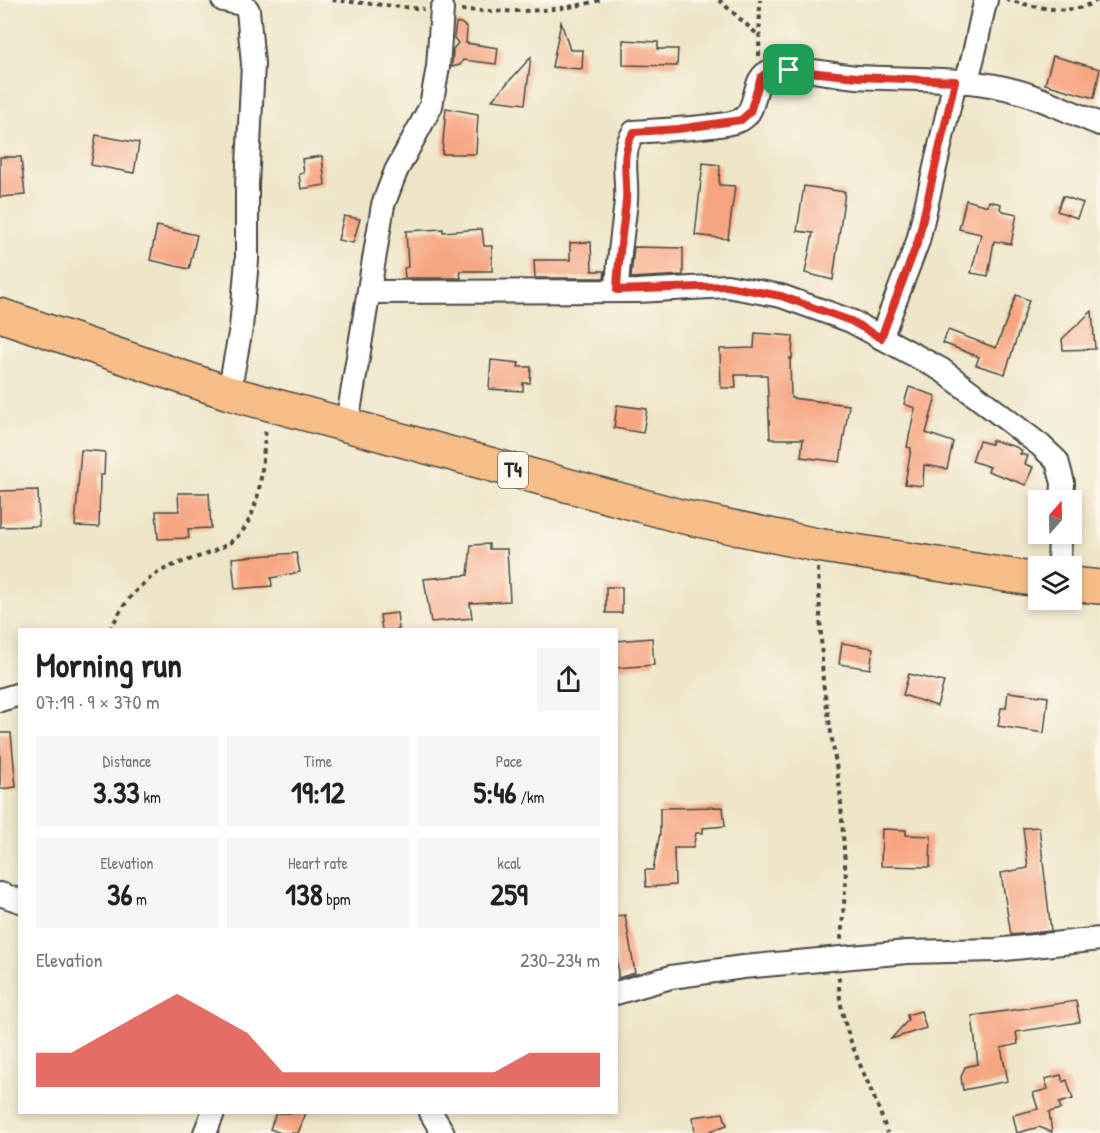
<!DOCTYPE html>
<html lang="en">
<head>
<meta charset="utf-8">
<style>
	body { margin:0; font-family:"Patrick Hand",sans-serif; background:#f6f6f6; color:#222; height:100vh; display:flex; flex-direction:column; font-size:22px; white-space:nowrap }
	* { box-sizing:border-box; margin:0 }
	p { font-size:20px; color:#767676 }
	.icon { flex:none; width:33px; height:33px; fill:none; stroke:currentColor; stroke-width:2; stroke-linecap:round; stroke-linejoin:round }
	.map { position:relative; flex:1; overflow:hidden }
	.sheet { position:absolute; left:18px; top:628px; width:600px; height:486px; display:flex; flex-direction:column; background:#fff; border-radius:0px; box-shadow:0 3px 9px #0003 }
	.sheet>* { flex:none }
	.needle { width:39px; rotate:20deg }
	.fabs { position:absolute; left:1028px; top:490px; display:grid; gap:12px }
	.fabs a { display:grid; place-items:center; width:54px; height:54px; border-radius:0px; background:#fff; box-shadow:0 3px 9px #0003; font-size:30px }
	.pin { position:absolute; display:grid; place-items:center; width:51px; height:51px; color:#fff; margin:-26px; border-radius:12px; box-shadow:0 3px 9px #0006 }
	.round { display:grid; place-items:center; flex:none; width:63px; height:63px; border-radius:0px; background:#f6f6f6 }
	.summary { display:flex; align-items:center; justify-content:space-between; height:102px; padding:0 18px }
	h1 { font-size:33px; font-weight:800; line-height:45px }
	.figures { display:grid; grid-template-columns:repeat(3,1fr); gap:9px; height:102px; padding:6px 18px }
	.figures div { display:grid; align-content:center; border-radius:0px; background:#f6f6f6; text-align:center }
	.figures b { font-size:30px; font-weight:800 }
	.figures small { font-size:16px; font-weight:400 }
	.figures p { font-size:16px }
	.chart { height:168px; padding:12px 18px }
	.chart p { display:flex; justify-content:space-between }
	.chart svg { width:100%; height:108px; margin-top:6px; fill:#d93025; opacity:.7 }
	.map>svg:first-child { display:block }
	.building { fill:#f6a581 }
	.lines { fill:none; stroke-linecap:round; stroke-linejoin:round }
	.street-casing { stroke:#484742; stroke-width:26 }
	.highway-casing { stroke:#484742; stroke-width:36 }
	.path { stroke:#484742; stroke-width:4; stroke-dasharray:4.5 4.5; stroke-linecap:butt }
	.street { stroke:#fff; stroke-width:22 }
	.highway { stroke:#f7bd88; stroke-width:33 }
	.route-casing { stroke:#fff; stroke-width:12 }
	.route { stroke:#d93025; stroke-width:8 }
	.labels { text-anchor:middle; stroke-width:6; stroke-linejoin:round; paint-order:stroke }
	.shield { fill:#fbf7ec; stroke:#696865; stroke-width:1.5 }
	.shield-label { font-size:21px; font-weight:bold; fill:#2b2b2b }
</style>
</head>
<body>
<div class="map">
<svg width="1100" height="1133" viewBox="0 0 1100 1133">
	<rect width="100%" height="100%" fill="#fbf7ec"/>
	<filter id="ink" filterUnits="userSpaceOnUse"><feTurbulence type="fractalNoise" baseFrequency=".0167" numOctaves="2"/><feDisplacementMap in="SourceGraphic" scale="12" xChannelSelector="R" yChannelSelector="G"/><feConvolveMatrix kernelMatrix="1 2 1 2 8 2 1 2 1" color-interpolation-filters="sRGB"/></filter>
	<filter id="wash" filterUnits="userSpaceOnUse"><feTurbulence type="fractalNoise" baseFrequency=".008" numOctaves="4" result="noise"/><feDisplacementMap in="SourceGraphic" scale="24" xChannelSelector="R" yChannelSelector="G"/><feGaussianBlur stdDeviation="1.35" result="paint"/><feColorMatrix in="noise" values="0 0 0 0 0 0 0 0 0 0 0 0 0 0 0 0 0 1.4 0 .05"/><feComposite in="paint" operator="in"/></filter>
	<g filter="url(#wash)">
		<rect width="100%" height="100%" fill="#eee5c7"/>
		<g id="blocks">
			<!-- building -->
			<g class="building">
				<path d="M561,22l9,28h13l-1,19 -30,-2z"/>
				<path d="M456,23h5l6,5 -1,15 32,5 -2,16 -33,-4 -3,5 -8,2 1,-18 5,-6 -4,-5z"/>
				<path d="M623,40l35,2v7h20l-1,17 -54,-1z"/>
				<path d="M1053,56l47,13 -6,29 -49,-14z"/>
				<path d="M531,57l-6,47 -33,-4z"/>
				<path d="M446,108l32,6 -2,40h-34z"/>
				<path d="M96,135l43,8 -5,30 -43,-8z"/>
				<path d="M322,156l3,29 -24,4 -2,-15 5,-1 -2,-14z"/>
				<path d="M0,157h21l4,38 -25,2z"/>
				<path d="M703,163l17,2 -1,20 16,1 -7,53 -33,-4z"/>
				<path d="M804,186l41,6 -12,88 -28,-7 8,-40 -16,-2z"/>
				<path d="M1063,196l20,7 -6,15 -20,-7z"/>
				<path d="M966,200l22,6 1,-5 12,3 -1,5 3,2 14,3 -6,30 -17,-3 -6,35 -17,-3 10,-39 -22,-5z"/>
				<path d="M344,216l16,3 -7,24 -15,-3z"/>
				<path d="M157,226l40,9 -8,34 -39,-9z"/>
				<path d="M443,229v3l39,-3 2,17h8v25h-32l1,7h-56l-1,-10 4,-1 -2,-36z"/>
				<path d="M591,242l1,29h13l-1,7h-69l-1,-18h36v-17z"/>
				<path d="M634,247l49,1v27l-52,3z"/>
				<path d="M1016,295l13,5 -24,74 -29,-9 3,-8 -36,-14 5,-13 48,18z"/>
				<path d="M1092,311l3,38 -32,1 -1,-11z"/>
				<path d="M755,333l38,3 -1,23 -2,-1 1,40 58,7 -9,57 -39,-5 2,-18h-33l-3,-64h-32l1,13h-15l-1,-39 34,-1z"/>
				<path d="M491,360l28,3 -1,4h13l-1,16h-7v8l-34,-2z"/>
				<path d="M909,387l27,9 -10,37 27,9 -6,27 -23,-4 -1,21 -18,-2 6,-36 -4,-1 8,-39 -11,-4z"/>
				<path d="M617,405l30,4 -4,24 -29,-5z"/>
				<path d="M992,440l24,7 6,4 -2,3 8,2 -3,8 8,3 -7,18 -38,-14 2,-4 -18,-6 7,-20 12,3z"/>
				<path d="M81,450l24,2 -1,23h-4l-1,52 -24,-1z"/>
				<path d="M38,490l1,36 -39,1v-36z"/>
				<path d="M178,493h31l2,35 -23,1 1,9 -31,1 -2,-28h23z"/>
				<path d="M489,544v5h18l3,52 -40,2 2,15 -41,4 -7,-43 44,-4 3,-30z"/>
				<path d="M296,553l4,19 -29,6 1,8 -37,3 -3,-31z"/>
				<rect x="606" y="587" width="16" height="26"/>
				<path d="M397,613l2,17h-17l-2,-15z"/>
				<path d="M652,638l2,27 -38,3v-27z"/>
				<path d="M842,643l31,5 -3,21 -31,-5z"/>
				<path d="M909,674l35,8 -7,24 -34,-11z"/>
				<path d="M1008,692l40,5 -4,36 -46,-7 3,-18h5z"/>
				<path d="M0,733h11l5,54 -16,2z"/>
				<path d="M723,807l2,19 -22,2v5h-7l-3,15h-19l1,37 -29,2 -1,-17h8l7,-37v-25z"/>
				<path d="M1039,827l12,104 -40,4 -10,-62 27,-5 -5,-40z"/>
				<path d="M882,829l24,1v5l25,1 -1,31 -49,-1z"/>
				<path d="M625,915l10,58 -17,5 -2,-62z"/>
				<path d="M1076,1001l4,21 -64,10 2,12 -17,4 7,33 -45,9 -2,-13 4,-10 13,-3 -6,-48z"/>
				<path d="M921,1011l5,17 -35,11 17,-19 -1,-5z"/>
				<path d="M1061,1075l2,7 4,-2 6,19 -14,4 2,6 -12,3 3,20 -13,-5 -22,6 -4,-18 25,-6 -5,-16 15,-4 -3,-10z"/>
				<path d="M276,1113h30l-8,20h-17l-11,-4z"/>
				<path d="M723,1113l4,12 -22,8h-10l-2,-16z"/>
			</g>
		</g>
	</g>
	<g filter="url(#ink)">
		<use href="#blocks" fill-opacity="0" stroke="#484742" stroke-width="1.5"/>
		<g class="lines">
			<!-- street casing -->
			<g class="street-casing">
				<g id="street">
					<path d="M223,0l19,4 6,6 5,54 -6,121v75l-6,68 -12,65"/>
					<path d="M965,82c11,-25 13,-55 21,-82"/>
					<path d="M617,290c1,-30 6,-59 9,-89 2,-25 -7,-47 8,-69 21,-2 94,-4 108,-13 17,-10 9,-43 29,-48 27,-6 59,4 86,6 54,3 110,-1 163,15 27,8 53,22 80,32"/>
					<path d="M369,292l268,-1 90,-5 54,10 70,25 91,49 98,75 17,16 6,22 -1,18"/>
					<path d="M881,338l37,-97 37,-160"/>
					<path d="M347,424l36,-219 13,-34 35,-65 7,-39 4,-58"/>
					<path d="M1059,567l1,-33"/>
					<path d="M0,700l20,-6"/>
					<path d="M0,894l20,7"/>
					<path d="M616,993l55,-16 72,-10 164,-15 89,-2 104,-11"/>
					<path d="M431,1113l12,20"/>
					<path d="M205,1133l8,-20"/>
				</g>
			</g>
			<!-- highway casing -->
			<g class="highway-casing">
				<g id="highway">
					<path d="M0,315l229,78 451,123 137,29 221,35"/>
					<path d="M1071,584l29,3"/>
				</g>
			</g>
			<!-- path -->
			<g class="path">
				<path d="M332,0l92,9"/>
				<path d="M719,0l39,35"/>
				<path d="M1006,0c29,6 65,18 91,0"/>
				<path d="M461,10c45,2 96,3 139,-10"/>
				<path d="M759,56l1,-56"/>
				<path d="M818,568l5,114 17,108 6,89 -5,61"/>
				<path d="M110,630c12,-24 24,-41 46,-56 28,-18 74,-18 91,-50 16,-29 15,-64 19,-95"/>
				<path d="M839,977c-2,55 33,105 48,156"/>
			</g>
			<!-- street -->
			<use href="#street" class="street"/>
			<!-- highway -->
			<use href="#highway" class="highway"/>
		</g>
	</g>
	<g class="lines" filter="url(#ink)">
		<!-- route casing -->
		<g class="route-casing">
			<path id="route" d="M789,70l68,7 98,4 -37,160 -37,97 -30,-17 -70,-25 -54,-10 -110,4c1,-30 6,-59 9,-89 2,-25 -7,-47 8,-69l44,-3 63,-9 9,-8 11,-35 8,-6z"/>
		</g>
		<!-- route -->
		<use href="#route" class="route"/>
	</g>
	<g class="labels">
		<!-- shield labels -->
		<rect class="shield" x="498" y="452" width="30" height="36" rx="4.5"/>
		<g class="shield-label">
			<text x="513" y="477">T4</text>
		</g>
	</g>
</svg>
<div class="fabs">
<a><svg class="needle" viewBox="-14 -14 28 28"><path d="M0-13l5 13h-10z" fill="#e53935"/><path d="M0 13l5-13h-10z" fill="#767676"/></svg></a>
<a><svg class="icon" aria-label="layers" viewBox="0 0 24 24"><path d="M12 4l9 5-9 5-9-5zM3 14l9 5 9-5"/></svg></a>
</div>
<div class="pin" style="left:789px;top:70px;background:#1e9e55"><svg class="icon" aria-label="arrive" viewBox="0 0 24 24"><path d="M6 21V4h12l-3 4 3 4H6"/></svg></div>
<section class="sheet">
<div class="summary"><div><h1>Morning run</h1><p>07:19 · 9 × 370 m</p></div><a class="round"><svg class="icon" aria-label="share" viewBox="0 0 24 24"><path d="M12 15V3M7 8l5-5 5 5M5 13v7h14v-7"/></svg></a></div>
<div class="figures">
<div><p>Distance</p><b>3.33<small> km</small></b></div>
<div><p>Time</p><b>19:12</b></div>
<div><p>Pace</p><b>5:46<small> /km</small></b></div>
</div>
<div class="figures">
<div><p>Elevation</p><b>36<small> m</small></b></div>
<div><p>Heart rate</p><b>138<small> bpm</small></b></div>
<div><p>kcal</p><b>259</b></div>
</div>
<div class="chart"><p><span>Elevation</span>230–234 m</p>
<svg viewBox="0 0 160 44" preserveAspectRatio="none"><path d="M0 44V30L10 30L20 22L30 14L40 6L50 14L60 22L70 38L80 38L90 38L100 38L110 38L120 38L130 38L140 30L150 30L160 30V44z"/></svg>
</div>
</section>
</div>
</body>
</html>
